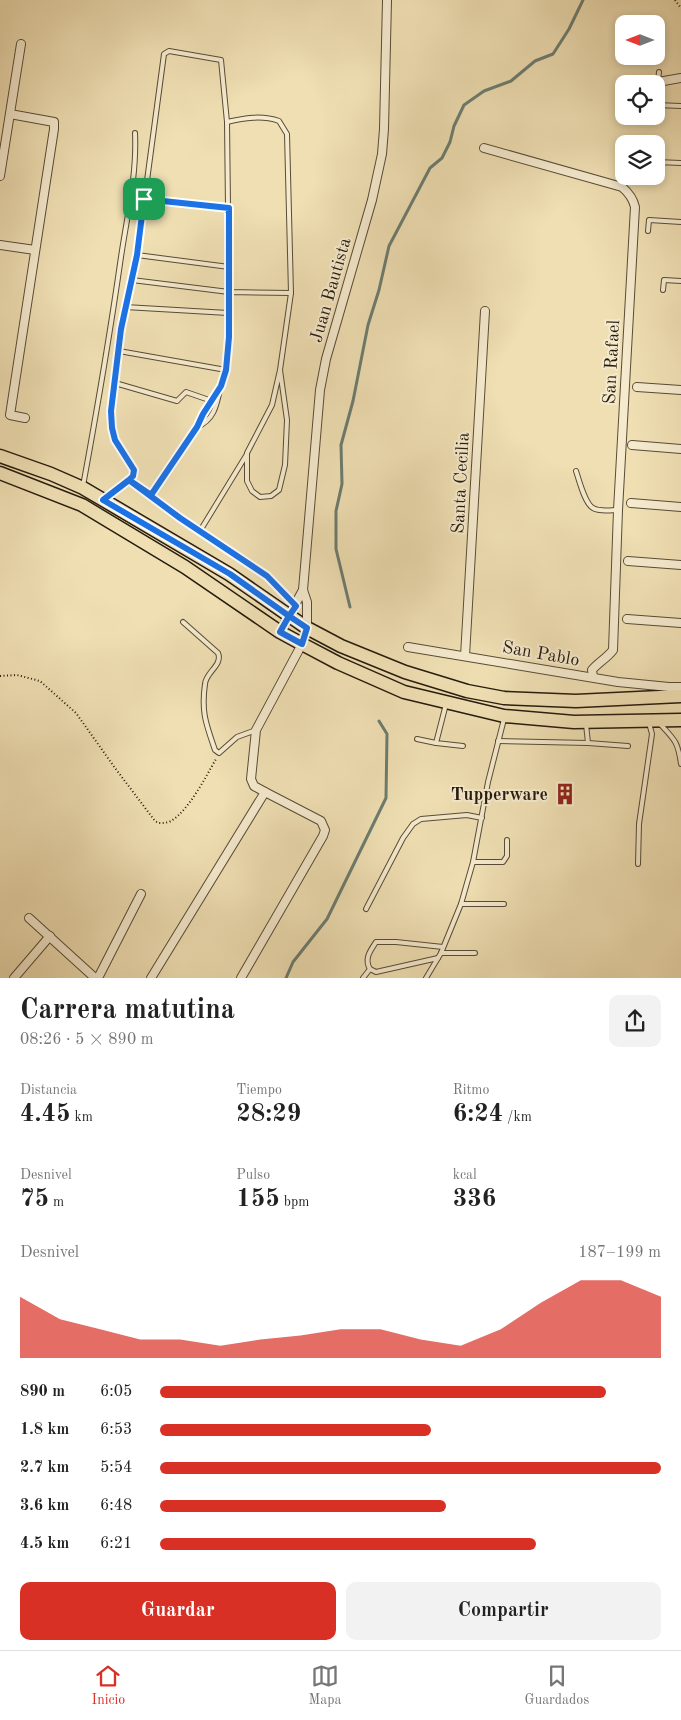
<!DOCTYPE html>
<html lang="es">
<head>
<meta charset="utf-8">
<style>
	body { margin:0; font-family:"Old Standard TT",serif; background:#f2f2f2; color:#222; height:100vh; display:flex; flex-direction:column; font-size:19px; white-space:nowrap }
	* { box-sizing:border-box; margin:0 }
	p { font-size:16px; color:#767676 }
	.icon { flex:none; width:28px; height:28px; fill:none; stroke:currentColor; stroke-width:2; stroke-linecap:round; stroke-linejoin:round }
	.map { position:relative; height:978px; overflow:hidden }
	.panel { display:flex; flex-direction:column; background:#fff; flex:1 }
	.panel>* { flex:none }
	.needle { width:32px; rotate:270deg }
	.controls { position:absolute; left:615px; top:15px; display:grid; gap:10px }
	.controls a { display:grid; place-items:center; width:50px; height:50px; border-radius:10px; background:#fff; box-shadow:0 2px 8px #0003; font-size:25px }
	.pin { position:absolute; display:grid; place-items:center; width:42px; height:42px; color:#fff; margin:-21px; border-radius:10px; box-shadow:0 2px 8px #0006 }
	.round { display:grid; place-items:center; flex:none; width:52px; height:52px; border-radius:10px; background:#f2f2f2 }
	.head { display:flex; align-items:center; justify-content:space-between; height:85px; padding:0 20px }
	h1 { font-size:28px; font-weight:600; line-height:38px }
	.metrics { display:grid; grid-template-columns:repeat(3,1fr); gap:8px; height:85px; padding:5px 20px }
	.metrics div { display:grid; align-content:center }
	.metrics b { font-size:25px; font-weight:600 }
	.metrics small { font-size:14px; font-weight:400 }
	.metrics p { font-size:14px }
	.chart { height:140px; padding:10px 20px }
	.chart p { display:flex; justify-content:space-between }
	.chart svg { width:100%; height:90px; margin-top:5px; fill:#d93025; opacity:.7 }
	.primary-button { display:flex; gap:10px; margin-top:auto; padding:10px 20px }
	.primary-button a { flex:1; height:58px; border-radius:10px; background:#d93025; color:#fff; font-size:20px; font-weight:600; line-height:58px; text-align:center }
	.primary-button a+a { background:#f2f2f2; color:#222 }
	ul { padding:0 20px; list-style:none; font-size:16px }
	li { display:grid; grid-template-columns:80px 60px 1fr; align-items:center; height:38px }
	li i { height:12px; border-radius:6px; background:#d93025 }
	.menu { display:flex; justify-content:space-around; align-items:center; height:70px; border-top:1px solid #e0e0e0; background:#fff; font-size:14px; color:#767676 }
	.menu a { display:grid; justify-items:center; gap:2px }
	.menu .active { color:#d93025 }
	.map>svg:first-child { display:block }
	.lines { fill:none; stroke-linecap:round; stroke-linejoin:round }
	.stream { stroke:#6c7c70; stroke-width:3 }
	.service-casing { stroke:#584c36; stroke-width:6 }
	.minor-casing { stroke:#584c36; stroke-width:10 }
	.primary-casing { stroke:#261b0d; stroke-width:15 }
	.path { stroke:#261b0d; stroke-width:2; stroke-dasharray:1 2.5; stroke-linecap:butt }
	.service { stroke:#f5eace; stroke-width:4 }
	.minor { stroke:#f5eace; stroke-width:8 }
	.primary { stroke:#efdfb3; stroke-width:12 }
	.route-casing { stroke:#fff; stroke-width:10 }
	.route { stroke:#1a73e8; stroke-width:6 }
	.labels { text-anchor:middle; stroke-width:4; stroke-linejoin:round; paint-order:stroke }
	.street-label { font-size:18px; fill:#261b0d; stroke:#f5eace }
	.poi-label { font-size:18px; font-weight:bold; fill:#261b0d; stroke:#f5eace; text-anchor:end }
</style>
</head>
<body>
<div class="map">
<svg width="681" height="978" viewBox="0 0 681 978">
	<rect width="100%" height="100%" fill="#efdfb3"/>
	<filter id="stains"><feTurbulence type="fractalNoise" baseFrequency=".004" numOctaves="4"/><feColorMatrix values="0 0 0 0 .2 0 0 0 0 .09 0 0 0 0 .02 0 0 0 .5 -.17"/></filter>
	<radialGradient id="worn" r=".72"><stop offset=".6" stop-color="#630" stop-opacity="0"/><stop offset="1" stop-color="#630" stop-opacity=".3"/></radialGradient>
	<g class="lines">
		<!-- stream -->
		<g class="stream">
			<path d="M350,607l-14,-58v-38l6,-27 -1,-39 12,-44 15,-76 11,-35 10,-44 41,-78 12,-10 8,-16 4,-16 10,-21 20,-14 27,-10 24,-20 18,-7 16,-25 14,-29"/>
			<path d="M286,978l7,-16 34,-43 59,-121 1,-64 -8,-13"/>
		</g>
		<!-- service casing -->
		<g class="service-casing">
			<g id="service">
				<path d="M656,101l3,-29"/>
				<path d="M656,105l25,1"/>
				<path d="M656,162l25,1"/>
				<path d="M144,199l85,9"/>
				<path d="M648,231l1,-11 32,2"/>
				<path d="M137,255l92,12"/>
				<path d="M132,280l97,12 62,1 -4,-159 -8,-13c-17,-6 -35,-3 -52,1l2,170c-2,26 2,52 -3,78 -1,5 -3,10 -5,15 -4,17 -5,34 -24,42"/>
				<path d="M663,290l1,-10 17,1"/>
				<path d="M125,307l12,-52 27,-201 5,-3 52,9 6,62"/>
				<path d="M119,351l107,19"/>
				<path d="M280,370l7,50 -2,45 -6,25 -8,6 -11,1 -8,-6 -5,-10v-28l25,-48 8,-35 11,-77"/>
				<path d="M115,383l62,18 9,-9 26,9"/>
				<path d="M220,388c-22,37 -45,72 -69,107l29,23 87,58 29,30"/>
				<path d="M576,471c3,9 9,33 17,37 6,4 18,2 25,2"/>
				<path d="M129,481l22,14"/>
				<path d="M83,486c14,-76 27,-152 38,-229 6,-41 16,-82 14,-124"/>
				<path d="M104,498c10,-7 29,-15 29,-27 -14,-21 -21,-34 -22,-60l14,-104 103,6"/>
				<path d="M200,531l47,-77"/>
				<path d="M183,622l35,31c5,12 -12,19 -13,31 -4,28 1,40 10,66l4,3 18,-16 19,-7"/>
				<path d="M446,704l-10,39 27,3"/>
				<path d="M660,724c15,16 18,18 21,40"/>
				<path d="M417,739l19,4"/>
				<path d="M498,741l90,2 -2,-19"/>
				<path d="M588,743l40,3"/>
				<path d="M473,862h30l4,-6v-16"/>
				<path d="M638,864l1,-40 13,-90 -3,-11"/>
				<path d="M461,904h43"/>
				<path d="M366,909l37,-71 10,-14 8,-5 46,-4 15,3"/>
				<path d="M441,953h34"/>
				<path d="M438,958l-62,14 -6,-3c-6,-10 0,-18 6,-27h20l47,5"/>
				<path d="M363,978l7,-9"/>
				<path d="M426,978l15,-25 20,-49 12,-42 15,-80 16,-63"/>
			</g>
		</g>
		<!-- minor casing -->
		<g class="minor-casing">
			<g id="minor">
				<path d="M658,82l23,-4"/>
				<path d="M10,114l44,8v7l-44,286 15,3"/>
				<path d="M484,148l138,39c7,6 11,11 13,20l-17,303 -5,140c-6,8 -14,12 -21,20l1,7"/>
				<path d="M0,176l21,-132"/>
				<path d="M0,245l35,5"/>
				<path d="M637,387l44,3"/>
				<path d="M632,445l49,4"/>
				<path d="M631,503l50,4"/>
				<path d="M628,561l53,4"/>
				<path d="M627,619l54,4"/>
				<path d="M280,632l23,-42"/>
				<path d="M408,647l210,35 51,5h12"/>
				<path d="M465,656l20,-345"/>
				<path d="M29,918l66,60"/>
				<path d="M14,978l36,-42"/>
				<path d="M98,978l43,-84"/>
				<path d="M151,978l114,-186 -11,-6 -3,-7 5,-49 46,-86 5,-16v-26l-4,-12 17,-200 6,-31 46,-159 10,-46 2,-25 3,-129"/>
				<path d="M241,978l82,-142 2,-6 -4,-9 -56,-29"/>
			</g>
		</g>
		<!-- primary casing -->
		<g class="primary-casing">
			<g id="primary">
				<path d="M0,456l51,18 32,14 146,86 78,54 34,18 64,26 62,19 37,7 72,3 105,-5"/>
				<path d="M0,473l82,32 103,62 95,65 22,12 36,19 66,29 100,24 70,6 107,-2"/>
			</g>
		</g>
		<!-- path -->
		<g class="path">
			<path d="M675,0l6,8"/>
			<path d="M0,676l17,-1 23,6 36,32 39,55 40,53 4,2c4,0 8,0 12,-2 18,-11 34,-43 45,-62"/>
		</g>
		<!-- service -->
		<use href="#service" class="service"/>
		<!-- minor -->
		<use href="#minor" class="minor"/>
		<!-- primary -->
		<use href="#primary" class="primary"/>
	</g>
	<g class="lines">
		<!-- route casing -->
		<g class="route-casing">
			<path id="route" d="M144,199l-7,56 -16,74 -10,82 1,17 3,12 19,30 -1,6 -4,4 51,38 87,58 29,30 -7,10 18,12 -5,16 -22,-12 9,-16 -59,-42 -127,-74 26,-20 22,15 46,-68 6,-13 18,-28 5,-16 3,-33v-129l-85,-9"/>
		</g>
		<!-- route -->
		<use href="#route" class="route"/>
	</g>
	<!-- icons -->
	<defs>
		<g id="building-bare" transform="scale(1.725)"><path d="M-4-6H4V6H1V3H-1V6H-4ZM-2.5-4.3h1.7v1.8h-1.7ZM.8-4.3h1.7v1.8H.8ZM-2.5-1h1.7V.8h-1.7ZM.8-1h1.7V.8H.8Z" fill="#8f2418" stroke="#f5eace" stroke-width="2.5" paint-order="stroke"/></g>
	</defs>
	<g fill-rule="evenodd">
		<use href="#building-bare" x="565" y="794"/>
	</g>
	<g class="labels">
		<!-- street labels -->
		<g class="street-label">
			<text transform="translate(330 290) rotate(-74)" y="6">Juan Bautista</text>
			<text transform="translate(611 362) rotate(-87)" y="6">San Rafael</text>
			<text transform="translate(460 483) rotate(-87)" y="6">Santa Cecilia</text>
			<text transform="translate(541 653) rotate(10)" y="6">San Pablo</text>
		</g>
		<!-- poi labels -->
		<g class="poi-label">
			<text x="548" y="800">Tupperware</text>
		</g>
	</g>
	<rect width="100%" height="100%" filter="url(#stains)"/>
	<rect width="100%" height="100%" fill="url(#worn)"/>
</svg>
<div class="controls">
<a><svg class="needle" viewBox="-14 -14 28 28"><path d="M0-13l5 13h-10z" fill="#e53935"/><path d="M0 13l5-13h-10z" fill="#767676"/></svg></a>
<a><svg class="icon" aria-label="locate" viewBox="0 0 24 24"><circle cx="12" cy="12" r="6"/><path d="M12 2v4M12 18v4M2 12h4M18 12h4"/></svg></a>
<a><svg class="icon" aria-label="layers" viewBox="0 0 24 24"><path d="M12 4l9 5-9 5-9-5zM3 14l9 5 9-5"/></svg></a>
</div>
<div class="pin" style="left:144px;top:199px;background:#1e9e55"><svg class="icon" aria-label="arrive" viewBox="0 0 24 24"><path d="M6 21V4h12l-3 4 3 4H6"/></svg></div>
</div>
<section class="panel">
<div class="head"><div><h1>Carrera matutina</h1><p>08:26 · 5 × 890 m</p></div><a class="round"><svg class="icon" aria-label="share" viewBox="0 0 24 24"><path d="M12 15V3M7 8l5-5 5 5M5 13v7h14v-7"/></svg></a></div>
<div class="metrics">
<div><p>Distancia</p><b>4.45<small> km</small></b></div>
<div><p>Tiempo</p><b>28:29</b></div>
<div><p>Ritmo</p><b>6:24<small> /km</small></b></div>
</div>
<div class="metrics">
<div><p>Desnivel</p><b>75<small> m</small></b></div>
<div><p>Pulso</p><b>155<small> bpm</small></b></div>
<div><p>kcal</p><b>336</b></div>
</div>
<div class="chart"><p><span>Desnivel</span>187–199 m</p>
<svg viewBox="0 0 160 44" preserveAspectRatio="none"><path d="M0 44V14L10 25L20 30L30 35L40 35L50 38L60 35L70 33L80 30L90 30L100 35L110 38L120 30L130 17L140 6L150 6L160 14V44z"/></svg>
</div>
<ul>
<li><b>890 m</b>6:05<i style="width:89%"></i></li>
<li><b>1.8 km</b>6:53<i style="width:54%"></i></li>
<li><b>2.7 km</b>5:54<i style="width:100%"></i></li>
<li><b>3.6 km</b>6:48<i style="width:57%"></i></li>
<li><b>4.5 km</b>6:21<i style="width:75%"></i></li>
</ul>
<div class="primary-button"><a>Guardar</a><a>Compartir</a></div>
</section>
<nav class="menu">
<a class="active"><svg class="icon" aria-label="home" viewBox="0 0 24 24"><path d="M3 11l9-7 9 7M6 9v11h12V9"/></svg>Inicio</a>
<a><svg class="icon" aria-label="map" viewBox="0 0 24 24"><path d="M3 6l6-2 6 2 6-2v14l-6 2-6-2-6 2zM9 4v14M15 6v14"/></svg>Mapa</a>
<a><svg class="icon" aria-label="saved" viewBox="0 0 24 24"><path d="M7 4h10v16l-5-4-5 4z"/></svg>Guardados</a>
</nav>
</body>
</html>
